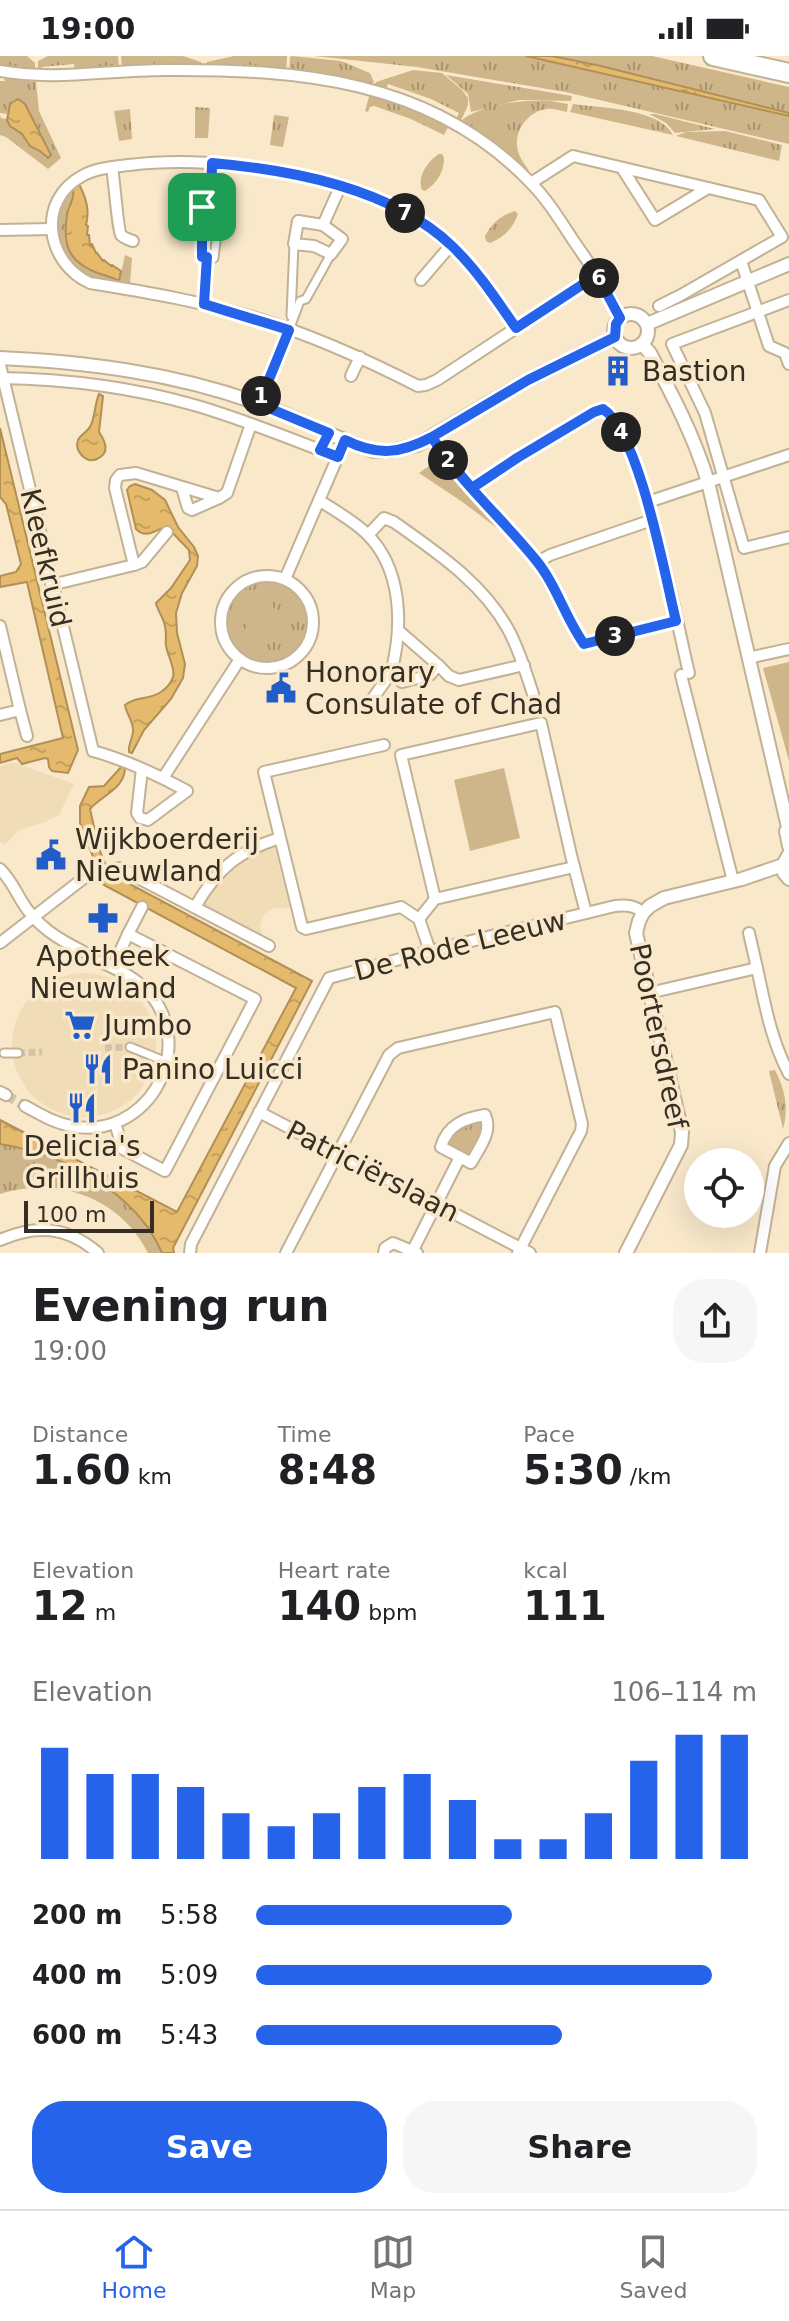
<!DOCTYPE html>
<html lang="en">
<head>
<meta charset="utf-8">
<style>
	body { margin:0; font-family:"DejaVu Sans",sans-serif; background:#f6f6f6; color:#202124; height:100vh; display:flex; flex-direction:column; font-size:30px; white-space:nowrap }
	* { box-sizing:border-box; margin:0 }
	p { font-size:26px; color:#757577 }
	.icon { flex:none; width:44px; height:44px; fill:none; stroke:currentColor; stroke-width:2; stroke-linecap:round; stroke-linejoin:round }
	.map { position:relative; height:1197px; overflow:hidden }
	.panel { display:flex; flex-direction:column; background:#fff; flex:1 }
	.panel>* { flex:none }
	.controls { position:absolute; left:684px; top:1092px; display:grid; gap:16px }
	.controls a { display:grid; place-items:center; width:80px; height:80px; border-radius:50%; background:#fff; box-shadow:0 8px 32px #0002; font-size:40px }
	.scale { position:absolute; left:24px; bottom:20px; width:130px; box-sizing:border-box; padding-left:8px; border:4px solid #352e23; border-top:0; font-size:22px; line-height:28px; white-space:nowrap; color:#352e23; -webkit-text-stroke:6px #f9e8ca; paint-order:stroke }
	.pin { position:absolute; display:grid; place-items:center; width:68px; height:68px; color:#fff; margin:-34px; border-radius:16px; box-shadow:0 4px 12px #0006 }
	.km { position:absolute; width:40px; height:40px; margin:-20px; border-radius:50%; background:#222; color:#fff; font-size:22px; line-height:40px; text-align:center }
	.round { display:grid; place-items:center; flex:none; width:84px; height:84px; border-radius:32px; background:#f6f6f6 }
	.headline { display:flex; align-items:center; justify-content:space-between; height:136px; padding:0 32px }
	h1 { font-size:44px; font-weight:600; line-height:60px }
	.metrics { display:grid; grid-template-columns:repeat(3,1fr); gap:12px; height:136px; padding:8px 32px }
	.metrics div { display:grid; align-content:center }
	.metrics b { font-size:40px; font-weight:600 }
	.metrics small { font-size:22px; font-weight:400 }
	.metrics p { font-size:22px }
	.chart { height:224px; padding:16px 32px }
	.chart p { display:flex; justify-content:space-between }
	.chart svg { width:100%; height:144px; margin-top:8px; stroke:#2563eb; stroke-width:6 }
	.primary-button { display:flex; gap:16px; margin-top:auto; padding:16px 32px }
	.primary-button a { flex:1; height:92px; border-radius:32px; background:#2563eb; color:#fff; font-size:32px; font-weight:600; line-height:92px; text-align:center }
	.primary-button a+a { background:#f6f6f6; color:#202124 }
	ul { padding:0 32px; list-style:none; font-size:26px }
	li { display:grid; grid-template-columns:128px 96px 1fr; align-items:center; height:60px }
	li i { height:20px; border-radius:10px; background:#2563eb }
	.status { display:flex; justify-content:space-between; align-items:center; height:56px; padding:0 40px; background:#fff; direction:ltr }
	.status svg { height:22px; fill:currentColor }
	.dock { display:flex; justify-content:space-around; align-items:center; height:112px; border-top:2px solid #e0e0e0; background:#fff; font-size:22px; color:#757577 }
	.dock a { display:grid; justify-items:center; gap:4px }
	.dock .current { color:#2563eb }
	.map>svg:first-child { display:block }
	.built { fill:#f1dcb8 }
	.grass { fill:url(#grass-tufts) }
	.garden { fill:#cfb68a }
	.water { fill:url(#water-ripples); stroke:#b09056; stroke-width:2 }
	.lines { fill:none; stroke-linecap:round; stroke-linejoin:round }
	.pedestrian-tunnel { stroke:#d2c3a9; stroke-width:7; stroke-dasharray:7 3.5; stroke-linecap:butt }
	.minor-tunnel { stroke:#d2c3a9; stroke-width:10; stroke-dasharray:10 5; stroke-linecap:butt }
	.pedestrian-casing { stroke:#c2b295; stroke-width:11 }
	.minor-casing { stroke:#c2b295; stroke-width:14 }
	.tertiary-casing { stroke:#c2b295; stroke-width:16 }
	.motorway-casing { stroke:#c2b295; stroke-width:22 }
	.pedestrian { stroke:#fff; stroke-width:7 }
	.minor { stroke:#fff; stroke-width:10 }
	.tertiary { stroke:#fff; stroke-width:12 }
	.motorway { stroke:#fff; stroke-width:18 }
	.route-casing { stroke:#fff; stroke-width:16 }
	.route { stroke:#2563eb; stroke-width:10 }
	.labels { text-anchor:middle; stroke-width:7; stroke-linejoin:round; paint-order:stroke }
	.poi-label { font-size:28px; fill:#352e23; stroke:#f9e8ca; text-anchor:start }
	.street-label { font-size:28px; fill:#352e23; stroke:#f9e8ca }
</style>
</head>
<body>
<div class="status"><b>19:00</b><svg viewBox="0 0 49 12"><path d="M0 12V9h3v3zM5 12V6h3v6zM10 12V3h3v9zM15 12V0h3v12zM26 1h20v11H26zM47 4h2v5h-2z"/></svg></div>
<div class="map">
<svg width="789" height="1197" viewBox="0 0 789 1197">
	<defs>
		<pattern id="grass-tufts" width="24" height="20" patternUnits="userSpaceOnUse" patternTransform="scale(2)"><rect width="24" height="20" fill="#cfb68a"/><path d="M3 7l-1-3M5 7V3M7 7l1-3M15 17l-1-3M17 17v-4M19 17l1-3" fill="none" stroke="#a99470"/></pattern>
		<pattern id="water-ripples" width="26" height="14" patternUnits="userSpaceOnUse" patternTransform="scale(2)"><rect width="26" height="14" fill="#e5ba6c"/><path d="M2 4q2-2 4 0t4 0M15 11q2-2 4 0t4 0" fill="none" stroke="#c5a05d"/></pattern>
	</defs>
	<rect width="100%" height="100%" fill="#f9e8ca"/>
	<!-- built -->
	<g class="built">
		<path d="M13,706l61,22 -15,31 -14,7 -26,8 -14,15 -5,-3v-76z"/>
		<path d="M274,789l16,63h-15l-11,6 -4,12 3,11 -60,-31 -1,-4 17,-25 23,-19z"/>
		<circle cx="84" cy="989" r="72"/>
	</g>
	<!-- grass -->
	<g class="grass">
		<path d="M0,0h27l8,7v10l-35,-5z"/>
		<path d="M48,0h70l1,12 -44,3 -1,-7 -32,3v6h-4v-12z"/>
		<path d="M121,0h62l18,6 2,4 -81,2z"/>
		<path d="M287,0l-1,17 -81,-6 2,-5 27,-6z"/>
		<path d="M292,0l49,5 29,12 4,9 -4,4 -81,-12 1,-17z"/>
		<path d="M314,0h212l263,60v28l-224,-52 -148,-25z"/>
		<path d="M552,0h100l137,31v26z"/>
		<path d="M413,14l29,3 21,18 5,7v7l-8,18 -4,-4 3,-6 -28,-14 -43,-15 -2,6 -12,-4 2,-4z"/>
		<path d="M446,19l126,21 -1,5 -52,-1 -48,12 -3,-18z"/>
		<path d="M4,22l32,4 3,29 22,47 -13,11 -42,-32 -6,-2v-21l1,4 6,1 5,8 10,7 5,9 13,8 6,7 -23,-56 -8,-2 -5,4 -3,10 -7,-1v-32h5z"/>
		<path d="M370,37l80,30 -6,12 -33,-16 -37,-13 -4,1 -2,5 -3,-1z"/>
		<path d="M550,45l18,3 -1,8c-6,-1 -13,-4 -20,-3 -20,2 -36,25 -28,45 2,6 7,12 10,17l-3,2 -64,-48 1,-6c25,-16 58,-19 87,-18z"/>
		<path d="M573,48c27,4 87,4 100,31l-103,-23z"/>
		<path d="M195,51l15,1 -2,30h-13z"/>
		<path d="M130,53l2,30 -13,2 -5,-30z"/>
		<path d="M649,58h6l60,15 -40,4 -9,-10z"/>
		<path d="M274,59l15,2 -6,30 -13,-2z"/>
		<path d="M725,75l57,14 -3,16 -103,-25 10,-4z"/>
		<path d="M439,98h3l2,4c0,14 -7,25 -19,33l-3,-1c-5,-14 5,-28 17,-36z"/>
		<path d="M79,128c-23,52 -21,77 37,95l4,-1 5,-23 7,3 -2,27 -35,-5 -22,-12 -17,-31 1,-23 10,-21z"/>
		<path d="M515,155l3,3c-5,14 -14,24 -28,29l-4,-2 -1,-5c7,-13 16,-21 30,-25z"/>
		<path d="M439,403l62,72 -40,-30 -42,-28z"/>
		<circle cx="267" cy="566" r="43"/>
		<path d="M775,1014c10,19 14,38 8,59l-14,-58z"/>
		<path d="M477,1064l4,2 2,7 -9,23 -9,2 -15,-8 -2,-8 17,-15z"/>
		<path d="M0,1088c62,10 136,48 162,109h-14c-27,-55 -91,-78 -148,-59z"/>
	</g>
	<!-- garden -->
	<g class="garden">
		<path d="M263,545l21,13 -21,33 -21,-13z"/>
		<path d="M789,606v99l-26,-93z"/>
		<path d="M504,712l16,70 -50,13 -16,-71z"/>
	</g>
	<!-- water -->
	<g class="water">
		<path d="M526,0h26l49,10 188,47v3z"/>
		<path d="M18,43l7,5 26,51 -3,3 -8,-7 -10,-5 -8,-12 -12,-8 -3,-6 3,-16z"/>
		<path d="M79,128c7,14 11,26 7,41l2,1 -1,9h2l1,10 2,-1 4,9h1l6,8 1,-1 7,6 1,-1 9,6 -2,10c-7,-4 -16,-6 -24,-9 -29,-12 -32,-30 -28,-58 2,-10 8,-14 6,-25z"/>
		<path d="M99,338l4,2 -4,36c6,9 12,21 -2,27 -11,5 -23,-8 -19,-19 3,-6 10,-8 13,-15 4,-9 4,-22 8,-31z"/>
		<path d="M0,372l78,322 -10,23 -16,-2 -3,-4 -1,-8 -3,-1 -23,6 -5,-6 -17,5v-9l63,-16 -36,-156 -27,5v-11l16,-4 5,-8 -15,-60 -6,-7z"/>
		<path d="M135,428l17,6 13,10 13,27 16,20 4,9 -1,10 -15,27 -6,20 1,20 8,31 -2,14 -12,21 -27,31 -12,23 -3,-1c-1,-8 3,-12 4,-20 1,-11 -7,-18 -8,-27 10,-9 25,-5 36,-13 22,-16 9,-27 5,-46 -1,-6 1,-13 -1,-19 -1,-9 -7,-15 -9,-24l15,-15 19,-28 -1,-10 -22,-23c-12,2 -20,13 -31,2l-9,-39 3,-4z"/>
		<path d="M122,710l3,1c0,22 -23,28 -35,42l9,40 10,24 203,108 -139,267 1,5h-12c-26,-61 -99,-99 -162,-109v-24l177,92 119,-224 -192,-103 -24,-62v-17l9,-19 15,-1z"/>
	</g>
	<g class="lines">
		<!-- pedestrian-tunnel -->
		<g class="pedestrian-tunnel">
			<path d="M105,992l25,-1"/>
			<path d="M18,997l24,-1"/>
		</g>
		<!-- minor-tunnel -->
		<path class="minor-tunnel" d="M6,1039l19,11"/>
		<!-- pedestrian casing -->
		<g class="pedestrian-casing">
			<g id="pedestrian">
				<path d="M204,248l3,-47h-5v-50l18,2 -6,49 -7,-1"/>
				<path d="M291,260l3,-72"/>
				<path d="M289,274l11,-29 6,-2 25,-45"/>
				<path d="M130,991l37,15"/>
				<path d="M4,997h14"/>
			</g>
		</g>
		<!-- minor casing -->
		<g class="minor-casing">
			<g id="minor">
				<path d="M0,15c53,10 110,-1 164,-1 134,-1 267,9 366,112 17,17 30,38 43,58 17,25 36,50 47,78"/>
				<path d="M112,111c2,11 6,64 9,68 3,3 9,5 12,6"/>
				<path d="M622,112l33,52 53,-32"/>
				<path d="M531,127l42,-27 186,44 23,37 -101,58 -22,11"/>
				<path d="M211,152l1,-45"/>
				<path d="M298,165l25,4 19,14 -11,15 -17,-8 -20,-2z"/>
				<path d="M323,169l17,-38"/>
				<path d="M0,174l51,-1"/>
				<path d="M741,205l28,85 16,7 4,11"/>
				<path d="M421,224l30,-35"/>
				<path d="M789,244l-117,44 33,69 39,135 45,-11"/>
				<path d="M516,272c-25,-35 -48,-72 -83,-97 -76,-57 -212,-77 -304,-66 -16,2 -33,3 -47,11 -46,25 -36,87 8,107 57,9 114,19 169,36 55,17 108,41 159,67l8,-1 11,-5 160,-105"/>
				<path d="M0,309l93,386c33,9 63,23 94,40l-39,29 -8,-2 -3,-5 5,-44"/>
				<path d="M351,320l9,-19"/>
				<path d="M0,322c65,1 131,9 194,27 49,14 97,34 144,52"/>
				<path d="M259,348l30,-74"/>
				<path d="M432,381l40,51 66,74 46,82 92,-23"/>
				<path d="M182,432l6,20 4,2 27,-12"/>
				<path d="M472,432l45,-30 77,-46 9,-3c39,24 73,212 86,264"/>
				<path d="M320,445c16,10 32,19 46,32 37,36 37,94 25,140l11,9 28,-7 8,-10 11,11 10,4 65,-15"/>
				<path d="M648,446l141,-47"/>
				<path d="M368,479l16,-17 10,4c42,30 88,60 114,107 11,20 18,44 25,65"/>
				<path d="M538,506l12,-7 102,-35"/>
				<path d="M134,509l8,-3 25,-30"/>
				<circle cx="267" cy="566" r="46"/>
				<path d="M285,523l60,-139"/>
				<path d="M51,529l83,-20 -19,-77 1,-8 4,-5 16,-2 83,25 8,-5 24,-69"/>
				<path d="M0,570l20,84 -20,5"/>
				<path d="M399,575l39,34"/>
				<path d="M748,602l41,-9"/>
				<path d="M681,619l52,206"/>
				<path d="M368,649l23,-32"/>
				<path d="M20,654l7,26"/>
				<path d="M384,689l-120,27 38,155 4,2 95,-22 18,12 11,32"/>
				<path d="M163,722l77,-119"/>
				<path d="M119,812l150,78"/>
				<path d="M0,813c10,10 14,19 21,31 15,26 37,39 63,52"/>
				<path d="M435,843l-34,-144 140,-32 30,132 15,58"/>
				<path d="M195,851c22,-38 43,-56 85,-69"/>
				<path d="M419,863l16,-20 139,-32"/>
				<path d="M749,877l8,35"/>
				<path d="M128,878l14,-27"/>
				<path d="M0,887l89,-69"/>
				<path d="M113,911l15,-33 127,65 -90,172 -42,-22 -8,-26"/>
				<path d="M649,937l108,-25c8,37 14,72 32,106"/>
				<path d="M0,1036l6,3"/>
				<path d="M25,1050c15,8 29,17 46,20 73,15 126,-71 81,-130 -14,-17 -31,-25 -51,-34"/>
				<path d="M259,1056l271,141"/>
				<path d="M0,1184c36,-16 67,-14 98,13"/>
				<path d="M413,1194l47,-93 -19,-10c6,-22 24,-29 44,-32 8,17 -6,33 -14,48l-11,-6"/>
				<path d="M190,1197l1,-9 138,-266 101,-27 185,-45c11,-1 20,-1 28,7"/>
				<path d="M286,1197l103,-198 9,-7 157,-36 27,112 -1,7 -63,122"/>
				<path d="M384,1197l1,-5 8,-5 24,10"/>
				<path d="M760,1197l15,-87 14,-23"/>
			</g>
		</g>
		<!-- tertiary casing -->
		<g class="tertiary-casing">
			<g id="tertiary">
				<circle cx="631" cy="275" r="17"/>
				<path d="M647,268l142,-60"/>
				<path d="M642,288l8,9c23,43 44,83 58,129l80,345"/>
				<path d="M0,302c87,4 172,15 254,44 41,14 79,36 120,49h17l26,-6 111,-65 87,-43"/>
				<path d="M789,771l-3,4 3,15"/>
				<path d="M789,798l-6,11 1,8 5,6"/>
				<path d="M626,1197l55,-108 1,-13 -46,-199 3,-12 4,-8 7,-7 14,-8 78,-19 41,-14"/>
			</g>
		</g>
		<!-- motorway casing -->
		<g class="motorway-casing">
			<path id="motorway" d="M713,0l76,17"/>
		</g>
		<!-- pedestrian -->
		<use href="#pedestrian" class="pedestrian"/>
		<!-- minor -->
		<use href="#minor" class="minor"/>
		<!-- tertiary -->
		<use href="#tertiary" class="tertiary"/>
		<!-- motorway -->
		<use href="#motorway" class="motorway"/>
	</g>
	<g class="lines">
		<!-- route casing -->
		<g class="route-casing">
			<path id="route" d="M202,151v50h5l-3,47 85,26 -30,74 70,29 -9,17 18,7 7,-17c32,16 55,14 87,-3 28,45 70,81 103,122 21,25 30,58 49,85l92,-23c-11,-45 -37,-189 -73,-212l-9,3 -77,46 -45,30c-14,-16 -29,-32 -40,-51l96,-57 87,-43 1,-13 4,-6 -23,-43 -81,53c-20,-29 -39,-58 -64,-82 -61,-58 -160,-76 -240,-83l-1,45 -9,-1"/>
		</g>
		<!-- route -->
		<use href="#route" class="route"/>
	</g>
	<!-- icons -->
	<defs>
		<g id="building-bare" transform="scale(2.4)"><path d="M-4-6H4V6H1V3H-1V6H-4ZM-2.5-4.3h1.7v1.8h-1.7ZM.8-4.3h1.7v1.8H.8ZM-2.5-1h1.7V.8h-1.7ZM.8-1h1.7V.8H.8Z" fill="#215cc9" stroke="#f9e8ca" stroke-width="2.5" paint-order="stroke"/></g>
		<g id="civic-bare" transform="scale(2.4)"><path d="M-.6-6.5H3V-4.5H.6V-3L4-1V1h2V6H-6V1h2V-1L-.6-3ZM-1.2 2.5V6h2.4V2.5Z" fill="#215cc9" stroke="#f9e8ca" stroke-width="2.5" paint-order="stroke"/></g>
		<g id="pharmacy-bare" transform="scale(2.4)"><path d="M-2-6h4v4h4v4h-4v4h-4v-4h-4v-4h4Z" fill="#215cc9" stroke="#f9e8ca" stroke-width="2.5" paint-order="stroke"/></g>
		<g id="supermarket-bare" transform="scale(2.4)"><path d="M-6-5.5h2.5l.6 2H6L4.5 2H-2.5L-4.4-4H-6ZM-1.5 3.2a1.3 1.3 0 1 0 .1 0ZM3 3.2a1.3 1.3 0 1 0 .1 0Z" fill="#215cc9" stroke="#f9e8ca" stroke-width="2.5" paint-order="stroke"/></g>
		<g id="restaurant-bare" transform="scale(2.4)"><path d="M-5-6h1v4h1v-4h1v4h1v-4h1v5L-1.5 .5V6h-2V.5L-5-1ZM5-6V6H3V1.5H1.5Q1.5-4 5-6Z" fill="#215cc9" stroke="#f9e8ca" stroke-width="2.5" paint-order="stroke"/></g>
	</defs>
	<g fill-rule="evenodd">
		<use href="#building-bare" x="618" y="315"/>
		<use href="#civic-bare" x="281" y="632"/>
		<use href="#civic-bare" x="51" y="799"/>
		<use href="#pharmacy-bare" x="103" y="862"/>
		<use href="#supermarket-bare" x="80" y="969"/>
		<use href="#restaurant-bare" x="98" y="1013"/>
		<use href="#restaurant-bare" x="82" y="1052"/>
	</g>
	<g class="labels">
		<!-- poi labels -->
		<g class="poi-label">
			<text x="642" y="325">Bastion</text>
			<text x="305" y="626">Honorary<tspan x="305" dy="32">Consulate of Chad</tspan></text>
			<text x="75" y="793">Wijkboerderij<tspan x="75" dy="32">Nieuwland</tspan></text>
			<text x="103" y="910" text-anchor="middle">Apotheek<tspan x="103" dy="32">Nieuwland</tspan></text>
			<text x="104" y="979">Jumbo</text>
			<text x="122" y="1023">Panino Luicci</text>
			<text x="82" y="1100" text-anchor="middle">Delicia's<tspan x="82" dy="32">Grillhuis</tspan></text>
		</g>
		<!-- street labels -->
		<g class="street-label">
			<text transform="translate(46 502) rotate(77)" y="10">Kleefkruid</text>
			<text transform="translate(460 889) rotate(-14)" y="10">De Rode Leeuw</text>
			<text transform="translate(659 980) rotate(78)" y="10">Poortersdreef</text>
			<text transform="translate(373 1115) rotate(27)" y="10">Patriciërslaan</text>
		</g>
	</g>
</svg>
<div class="controls">
<a><svg class="icon" aria-label="locate" viewBox="0 0 24 24"><circle cx="12" cy="12" r="6"/><path d="M12 2v4M12 18v4M2 12h4M18 12h4"/></svg></a>
</div>
<div class="scale">100 m</div>
<div class="pin" style="left:202px;top:151px;background:#1e9e55"><svg class="icon" aria-label="arrive" viewBox="0 0 24 24"><path d="M6 21V4h12l-3 4 3 4H6"/></svg></div>
<b class="km" style="left:261px;top:340px">1</b>
<b class="km" style="left:448px;top:404px">2</b>
<b class="km" style="left:615px;top:580px">3</b>
<b class="km" style="left:621px;top:376px">4</b>
<b class="km" style="left:599px;top:222px">6</b>
<b class="km" style="left:405px;top:157px">7</b>
</div>
<section class="panel">
<div class="headline"><div><h1>Evening run</h1><p>19:00</p></div><a class="round"><svg class="icon" aria-label="share" viewBox="0 0 24 24"><path d="M12 15V3M7 8l5-5 5 5M5 13v7h14v-7"/></svg></a></div>
<div class="metrics">
<div><p>Distance</p><b>1.60<small> km</small></b></div>
<div><p>Time</p><b>8:48</b></div>
<div><p>Pace</p><b>5:30<small> /km</small></b></div>
</div>
<div class="metrics">
<div><p>Elevation</p><b>12<small> m</small></b></div>
<div><p>Heart rate</p><b>140<small> bpm</small></b></div>
<div><p>kcal</p><b>111</b></div>
</div>
<div class="chart"><p><span>Elevation</span>106–114 m</p>
<svg viewBox="0 0 160 44" preserveAspectRatio="none"><path d="M5 44V10M15 44V18M25 44V18M35 44V22M45 44V30M55 44V34M65 44V30M75 44V22M85 44V18M95 44V26M105 44V38M115 44V38M125 44V30M135 44V14M145 44V6M155 44V6"/></svg>
</div>
<ul>
<li><b>200 m</b>5:58<i style="width:51%"></i></li>
<li><b>400 m</b>5:09<i style="width:91%"></i></li>
<li><b>600 m</b>5:43<i style="width:61%"></i></li>
</ul>
<div class="primary-button"><a>Save</a><a>Share</a></div>
</section>
<nav class="dock">
<a class="current"><svg class="icon" aria-label="home" viewBox="0 0 24 24"><path d="M3 11l9-7 9 7M6 9v11h12V9"/></svg>Home</a>
<a><svg class="icon" aria-label="map" viewBox="0 0 24 24"><path d="M3 6l6-2 6 2 6-2v14l-6 2-6-2-6 2zM9 4v14M15 6v14"/></svg>Map</a>
<a><svg class="icon" aria-label="saved" viewBox="0 0 24 24"><path d="M7 4h10v16l-5-4-5 4z"/></svg>Saved</a>
</nav>
</body>
</html>
